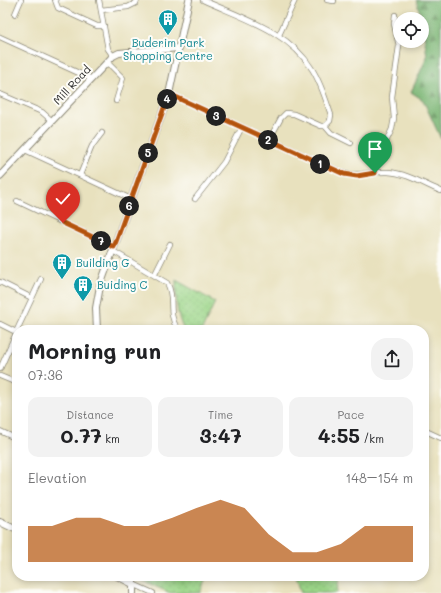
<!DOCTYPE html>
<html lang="en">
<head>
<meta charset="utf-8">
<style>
	body { margin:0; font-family:Mali,sans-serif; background:#f2f2f2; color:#202124; height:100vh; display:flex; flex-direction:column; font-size:15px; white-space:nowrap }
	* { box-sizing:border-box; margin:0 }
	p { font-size:13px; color:#757577 }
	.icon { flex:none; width:22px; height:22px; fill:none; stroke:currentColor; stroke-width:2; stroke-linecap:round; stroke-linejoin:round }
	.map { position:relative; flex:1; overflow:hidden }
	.details { position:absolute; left:12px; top:325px; width:417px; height:256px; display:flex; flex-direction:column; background:#fff; border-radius:16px; box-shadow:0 2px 6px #0003 }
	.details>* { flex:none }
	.tools { position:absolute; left:393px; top:12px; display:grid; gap:8px }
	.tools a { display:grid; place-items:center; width:36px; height:36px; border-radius:50%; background:#fff; box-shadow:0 2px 6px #0003; font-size:20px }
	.pin { position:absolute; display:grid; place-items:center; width:34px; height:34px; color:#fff; margin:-41px -17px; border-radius:50% 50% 50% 0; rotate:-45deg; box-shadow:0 0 4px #0007 }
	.pin .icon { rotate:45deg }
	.km { position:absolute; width:20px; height:20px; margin:-10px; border-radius:50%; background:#222; color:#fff; font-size:11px; line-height:20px; text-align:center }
	.round { display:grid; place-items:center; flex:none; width:42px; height:42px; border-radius:16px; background:#f2f2f2 }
	.overview { display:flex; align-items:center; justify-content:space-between; height:68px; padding:0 16px }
	h1 { font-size:22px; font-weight:800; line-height:30px }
	.figures { display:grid; grid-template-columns:repeat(3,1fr); gap:6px; height:68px; padding:4px 16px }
	.figures div { display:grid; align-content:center; border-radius:10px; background:#f2f2f2; text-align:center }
	.figures b { font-size:20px; font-weight:800 }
	.figures small { font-size:11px; font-weight:400 }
	.figures p { font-size:11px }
	.chart { height:112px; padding:8px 16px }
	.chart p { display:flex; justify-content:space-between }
	.chart svg { width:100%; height:72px; margin-top:4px; fill:#b45309; opacity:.7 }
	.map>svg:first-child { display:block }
	.grass { fill:url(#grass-dots); stroke:#63805a }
	.forest { fill:url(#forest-firs); stroke:#547050 }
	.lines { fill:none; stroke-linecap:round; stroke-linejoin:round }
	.street-casing { stroke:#8a8674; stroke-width:6 }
	.secondary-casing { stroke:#8a8674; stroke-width:8 }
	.street { stroke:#fff; stroke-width:4.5 }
	.secondary { stroke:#fff; stroke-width:6 }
	.route-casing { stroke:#fff; stroke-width:8 }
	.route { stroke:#b45309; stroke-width:5 }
	.labels { text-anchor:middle; stroke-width:4; stroke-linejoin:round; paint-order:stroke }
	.culture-label { font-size:11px; fill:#0d838f; stroke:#fdfcf7; text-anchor:start }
	.street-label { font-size:11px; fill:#2b2b2b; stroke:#fdfcf7 }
</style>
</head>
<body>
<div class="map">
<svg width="441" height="593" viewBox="0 0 441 593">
	<defs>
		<pattern id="grass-dots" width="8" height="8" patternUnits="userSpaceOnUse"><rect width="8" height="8" fill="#9bd588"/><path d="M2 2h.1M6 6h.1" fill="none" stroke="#86b776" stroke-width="1.8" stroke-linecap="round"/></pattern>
		<pattern id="forest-firs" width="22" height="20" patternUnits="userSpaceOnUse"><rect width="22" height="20" fill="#7cb674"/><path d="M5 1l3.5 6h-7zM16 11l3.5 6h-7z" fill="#66945f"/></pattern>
	</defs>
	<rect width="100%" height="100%" fill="#fdfcf7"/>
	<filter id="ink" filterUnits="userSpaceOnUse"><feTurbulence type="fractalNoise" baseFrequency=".025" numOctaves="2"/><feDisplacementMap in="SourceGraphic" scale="8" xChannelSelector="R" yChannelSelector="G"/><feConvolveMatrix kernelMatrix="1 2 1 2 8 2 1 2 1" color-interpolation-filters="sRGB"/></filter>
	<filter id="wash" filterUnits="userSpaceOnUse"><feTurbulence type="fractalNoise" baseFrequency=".012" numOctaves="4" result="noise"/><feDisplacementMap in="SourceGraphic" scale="16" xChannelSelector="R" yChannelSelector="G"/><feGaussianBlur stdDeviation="0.9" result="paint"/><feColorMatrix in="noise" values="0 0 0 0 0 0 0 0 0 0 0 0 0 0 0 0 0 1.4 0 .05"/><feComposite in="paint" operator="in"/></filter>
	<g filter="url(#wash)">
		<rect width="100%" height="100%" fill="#e8e1be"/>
		<!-- grass -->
		<g class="grass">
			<path d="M176,280l39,22 -13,28h-18c-8,-15 -8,-32 -8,-50z"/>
			<path d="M141,576h66l-7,17h-30l-28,-13z"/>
			<path d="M296,576h43l-2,17h-36z"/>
		</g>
		<!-- forest -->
		<path class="forest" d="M416,0h25v139l-18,-39 -12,-8 16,-35 -5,-38z"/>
	</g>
	<g filter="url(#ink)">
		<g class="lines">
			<!-- street casing -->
			<g class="street-casing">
				<g id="street">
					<path d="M55,0l3,8 39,18h7"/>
					<path d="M99,0l9,49 5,7"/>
					<path d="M203,0c39,18 86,31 109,69 9,14 14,31 19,46l-1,6 -5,5h-4l-27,-12 -8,-1 -5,5 -12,22"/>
					<path d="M327,0l7,1"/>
					<path d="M101,10l27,-3 8,-4 1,-3"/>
					<path d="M15,14l6,-14"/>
					<path d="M279,35l16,-35"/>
					<path d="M0,37l92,42"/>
					<path d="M107,62l16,16 -7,23"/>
					<path d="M0,94l42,18 10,9"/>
					<path d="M169,94l176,80c15,2 28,-3 43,-2 18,1 36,12 53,19"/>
					<path d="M325,126l6,7 20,10"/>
					<path d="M25,150l106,49"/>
					<path d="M375,173l-1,-6 18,-38 2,-11 -2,-21 7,-51 -5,-22 1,-9"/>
					<path d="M80,175l12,-29 10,-13"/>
					<path d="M195,199l29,-37 18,-35"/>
					<path d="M17,201l97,46"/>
					<path d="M113,251l54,32c9,15 -1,29 11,47"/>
					<path d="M155,274l15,-30"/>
					<path d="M0,282l32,16"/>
					<path d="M0,324l16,8"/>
					<path d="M17,330l24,-51"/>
					<path d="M0,369l17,-38"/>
					<path d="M0,376l17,7"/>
					<path d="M0,431l17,8"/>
					<path d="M428,432l13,6"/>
					<path d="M133,584l20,9"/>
				</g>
			</g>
			<!-- secondary casing -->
			<g class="secondary-casing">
				<g id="secondary">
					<path d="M0,176l113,-120 6,-3 60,-5"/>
					<path d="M97,330l-1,-22 4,-22 69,-192 20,-94"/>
					<path d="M0,522l17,8"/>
					<path d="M117,576l16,8"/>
					<path d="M133,576v17"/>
				</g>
			</g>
			<!-- street -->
			<use href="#street" class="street"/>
			<!-- secondary -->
			<use href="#secondary" class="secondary"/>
		</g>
	</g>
	<g class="lines" filter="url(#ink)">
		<!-- route casing -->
		<g class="route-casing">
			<path id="route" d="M63,223l51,24 55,-153 175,80 13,2 18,-3"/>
		</g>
		<!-- route -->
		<use href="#route" class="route"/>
	</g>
	<!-- icons -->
	<defs>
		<g id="building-pin" transform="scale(1)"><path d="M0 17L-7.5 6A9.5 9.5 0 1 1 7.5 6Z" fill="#0f9aa8" stroke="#fdfcf7"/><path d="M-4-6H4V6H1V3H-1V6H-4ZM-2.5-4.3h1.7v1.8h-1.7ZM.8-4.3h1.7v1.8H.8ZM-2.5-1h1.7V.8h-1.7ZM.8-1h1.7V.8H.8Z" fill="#fff"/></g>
	</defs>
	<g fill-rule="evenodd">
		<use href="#building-pin" x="168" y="19"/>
		<use href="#building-pin" x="62" y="263"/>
		<use href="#building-pin" x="83" y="285"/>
	</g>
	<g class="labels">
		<!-- culture labels -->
		<g class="culture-label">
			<text x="168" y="47" text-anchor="middle">Buderim Park<tspan x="168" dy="13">Shopping Centre</tspan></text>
			<text x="76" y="267">Building G</text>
			<text x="97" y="289">Buiding C</text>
		</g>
		<!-- street labels -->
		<g class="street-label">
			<text transform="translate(72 85) rotate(-47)" y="4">Mill Road</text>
		</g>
	</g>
</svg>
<div class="tools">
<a><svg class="icon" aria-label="locate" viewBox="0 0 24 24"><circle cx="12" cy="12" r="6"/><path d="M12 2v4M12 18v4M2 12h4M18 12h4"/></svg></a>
</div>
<div class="pin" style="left:375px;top:173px;background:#1e9e55"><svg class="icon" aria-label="arrive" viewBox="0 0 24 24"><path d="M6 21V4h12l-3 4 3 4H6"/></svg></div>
<div class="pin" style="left:63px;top:223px;background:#d93025"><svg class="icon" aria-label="check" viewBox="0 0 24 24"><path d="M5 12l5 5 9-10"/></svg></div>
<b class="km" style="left:320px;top:164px">1</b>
<b class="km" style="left:268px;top:140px">2</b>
<b class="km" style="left:216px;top:116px">3</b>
<b class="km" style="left:167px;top:99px">4</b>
<b class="km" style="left:148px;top:153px">5</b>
<b class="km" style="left:129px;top:206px">6</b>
<b class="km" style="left:101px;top:241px">7</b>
<section class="details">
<div class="overview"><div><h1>Morning run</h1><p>07:36</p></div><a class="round"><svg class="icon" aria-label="share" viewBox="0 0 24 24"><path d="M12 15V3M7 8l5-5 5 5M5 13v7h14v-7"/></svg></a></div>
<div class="figures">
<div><p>Distance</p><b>0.77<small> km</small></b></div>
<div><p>Time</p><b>3:47</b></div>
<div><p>Pace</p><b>4:55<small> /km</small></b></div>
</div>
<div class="chart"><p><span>Elevation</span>148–154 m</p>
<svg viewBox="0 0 160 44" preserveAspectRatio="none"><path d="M0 44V22L10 22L20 17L30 17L40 22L50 22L60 17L70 11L80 6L90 11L100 27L110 38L120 38L130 33L140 22L150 22L160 22V44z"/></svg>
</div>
</section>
</div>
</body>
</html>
